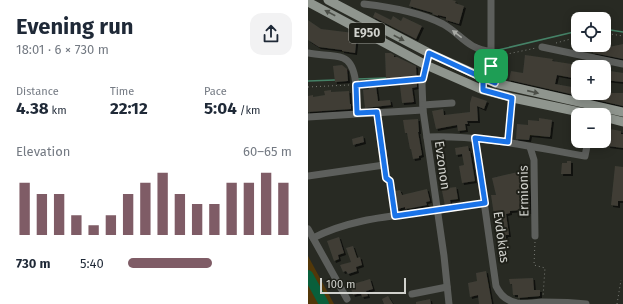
<!DOCTYPE html>
<html lang="en">
<head>
<meta charset="utf-8">
<style>
	body { margin:0; font-family:"Fira Sans",sans-serif; background:#f2f2f3; color:#1f2937; height:100vh; display:flex; flex-direction:column; font-size:15px; white-space:nowrap }
	* { box-sizing:border-box; margin:0 }
	p { font-size:13px; color:#747a83 }
	.icon { flex:none; width:22px; height:22px; fill:none; stroke:currentColor; stroke-width:2; stroke-linecap:round; stroke-linejoin:round }
	.map { position:relative; flex:1; overflow:hidden }
	.sheet { display:flex; flex-direction:column; background:#fff; width:308px }
	.sheet>* { flex:none }
	.tools { position:absolute; left:263px; top:12px; display:grid; gap:8px }
	.tools a { display:grid; place-items:center; width:40px; height:40px; border-radius:8px; background:#fff; box-shadow:0 2px 10px #0003; font-size:20px }
	.scale { position:absolute; left:12px; bottom:10px; width:86px; box-sizing:border-box; padding-left:4px; border:2px solid #d1d2cd; border-top:0; font-size:11px; line-height:14px; white-space:nowrap; color:#d1d2cd; -webkit-text-stroke:3px #1f2019; paint-order:stroke }
	.pin { position:absolute; display:grid; place-items:center; width:34px; height:34px; color:#fff; margin:-17px; border-radius:8px; box-shadow:0 2px 6px #0006 }
	.round { display:grid; place-items:center; flex:none; width:42px; height:42px; border-radius:12px; background:#f2f2f3 }
	.headline { display:flex; align-items:center; justify-content:space-between; height:68px; padding:0 16px }
	h1 { font-size:22px; font-weight:700; line-height:30px }
	.metrics { display:grid; grid-template-columns:repeat(3,1fr); gap:6px; height:68px; padding:4px 16px }
	.metrics div { display:grid; align-content:center }
	.metrics b { font-size:17px; font-weight:700 }
	.metrics small { font-size:11px; font-weight:400 }
	.metrics p { font-size:11px }
	.chart { height:112px; padding:8px 16px }
	.chart p { display:flex; justify-content:space-between }
	.chart svg { width:100%; height:72px; margin-top:4px; stroke:#7f5c66; stroke-width:6 }
	ul { padding:0 16px; list-style:none; font-size:13px }
	li { display:grid; grid-template-columns:64px 48px 1fr; align-items:center; height:30px }
	li i { height:10px; border-radius:5px; background:#7f5c66 }
	main { display:flex; flex:1; min-height:0 }
	.map>svg:first-child { display:block }
	.green { fill:#523809 }
	.lines { fill:none; stroke-linecap:round; stroke-linejoin:round }
	.stream { stroke:#458267; stroke-width:1.5 }
	.river { stroke:#095f3b; stroke-width:10 }
	.building { fill:#3f3e36; filter:url(#shadow) }
	.path { stroke:#7a7c76; stroke-width:1; stroke-dasharray:1 3; stroke-linecap:butt }
	.minor { stroke:#5d5f5c; stroke-width:7 }
	.major { stroke:#8f958e; stroke-width:9 }
	.oneway { fill:#4c4f48 }
	.oneway2 { fill:#a8aaa5 }
	.route-casing { stroke:#fff; stroke-width:8 }
	.route { stroke:#1a73e8; stroke-width:5 }
	.labels { text-anchor:middle; stroke-width:4; stroke-linejoin:round; paint-order:stroke }
	.shield { fill:#1f2019; stroke:#9c9d97; stroke-width:1 }
	.shield-label { font-size:12px; font-weight:bold; fill:#d1d2cd }
	.street-label { font-size:13px; fill:#d1d2cd; stroke:#1f2019 }
</style>
</head>
<body>
<main>
<section class="sheet">
<div class="headline"><div><h1>Evening run</h1><p>18:01 · 6 × 730 m</p></div><a class="round"><svg class="icon" aria-label="share" viewBox="0 0 24 24"><path d="M12 15V3M7 8l5-5 5 5M5 13v7h14v-7"/></svg></a></div>
<div class="metrics">
<div><p>Distance</p><b>4.38<small> km</small></b></div>
<div><p>Time</p><b>22:12</b></div>
<div><p>Pace</p><b>5:04<small> /km</small></b></div>
</div>
<div class="chart"><p><span>Elevation</span>60–65 m</p>
<svg viewBox="0 0 160 44" preserveAspectRatio="none"><path d="M5 44V12M15 44V19M25 44V19M35 44V32M45 44V38M55 44V32M65 44V19M75 44V12M85 44V6M95 44V19M105 44V25M115 44V25M125 44V12M135 44V12M145 44V6M155 44V12"/></svg>
</div>
<ul>
<li><b>730 m</b>5:40<i style="width:51%"></i></li>
</ul>
</section>
<div class="map">
<svg width="315" height="304" viewBox="0 0 315 304">
	<defs>
		<filter id="shadow"><feDropShadow dx="2" dy="2" stdDeviation="0" flood-color="#0009"/></filter>
	</defs>
	<rect width="100%" height="100%" fill="#282a23"/>
	<!-- green -->
	<path class="green" d="M0,256l26,48h-26z"/>
	<g class="lines">
		<!-- stream -->
		<g class="stream">
			<path d="M296,29l19,3"/>
			<path d="M190,50l80,-19"/>
			<path d="M49,79l30,-1"/>
			<path d="M0,81l27,-1"/>
		</g>
		<!-- river -->
		<path class="river" d="M0,275l16,29"/>
	</g>
	<!-- building -->
	<g class="building">
		<path d="M103,0h41l4,1 -1,2 9,3 -5,18 -13,-4v-3l-8,-2v1l-6,-2 1,-1 -24,-7z"/>
		<path d="M67,12l16,8 2,-4 8,5 2,-4 19,9 -6,13 -43,-22z"/>
		<path d="M0,20l13,9 33,4 3,2 -2,18 -13,-2v-1l-23,-3 -11,-7z"/>
		<path d="M296,42l5,1v4l14,-3v15l-30,-6 1,-8h10z"/>
		<path d="M77,53h6l3,2v2h3l19,9 1,21 -5,1 2,14 -12,1 -3,-25 -13,1z"/>
		<path d="M217,55l28,4 -1,2 26,4v14l-21,-4 -2,9 23,4v5h45v13l-114,-26 2,-9 12,2z"/>
		<path d="M34,65l5,4 1,12 -13,1 -2,-16z"/>
		<path d="M296,70l19,3v9l-19,-2z"/>
		<path d="M68,86l2,15 12,-1 1,5 -26,3 -2,-18 6,-1v-2z"/>
		<path d="M23,90v2l18,-1 1,13h1v5l-43,3v-16l5,-1v2l12,-2 -1,-4z"/>
		<path d="M164,96l15,5 -3,8 -7,-3 1,15h-11l1,3h-3l1,6 -8,1 -1,-6 -21,4 -4,-18 11,-2 1,6 26,-3v-9z"/>
		<path d="M231,118l13,2 -2,17 -20,-2 -1,5 -13,-1 1,-15 11,1v-5l11,1z"/>
		<path d="M110,119l1,13h-1l4,23 -3,1v2l-6,1 -2,-10h-1l-3,-16h-2l-2,-13z"/>
		<path d="M267,124h3v17h5l-1,5 -9,-1z"/>
		<path d="M296,128l17,3v3h2v14l-15,-2 2,-11 -6,-1z"/>
		<path d="M55,136l1,6 -11,3 -1,-6z"/>
		<path d="M160,146l1,5h1l5,30 -13,2 -3,-17 5,-1 -2,-11 -6,1 -1,-7z"/>
		<path d="M259,161h4v13h-10l1,-11h5z"/>
		<path d="M307,166l8,1v34h-5v5l-7,-1z"/>
		<path d="M210,172l2,8h8l2,32h-4v3l-5,1 -1,-6 -10,1v2l-4,1 3,21h-3v6l-8,1 -7,-47h5l-4,-17z"/>
		<path d="M140,185v3l8,-1 2,12 -8,1 1,5 -6,1 -4,-20z"/>
		<path d="M119,189l3,12 -4,1 1,3 -15,3 -7,1v-2l-7,2 -3,-18 5,-1 2,5z"/>
		<path d="M31,237l5,16 -6,2 1,4 -5,2 -7,-20z"/>
		<path d="M45,246l4,12 3,-1 2,8 -6,2 1,4 -9,3 -2,-3 -3,1 -3,-7 11,-3 -5,-14z"/>
		<path d="M178,271l6,33h-13l-1,-9 -8,2 -2,-14 9,-2 -1,-8z"/>
		<path d="M225,278l1,12h6v6l-22,2v-3h-5l-1,-11h-2l-1,-5z"/>
		<path d="M62,279l3,10 -7,2 2,5 -6,1 -1,-4 -8,2 -3,-10z"/>
		<path d="M80,296l5,8h-9l-2,-5z"/>
		<path d="M122,299l1,5h-15v-2z"/>
	</g>
	<g class="lines">
		<!-- path -->
		<g class="path">
			<path d="M296,33l19,3"/>
			<path d="M248,43l22,-6"/>
			<path d="M190,56l38,-8"/>
			<path d="M55,84l54,-4"/>
			<path d="M0,87l41,-2"/>
			<path d="M70,118l4,27"/>
			<path d="M200,136l4,-31"/>
			<path d="M82,183l4,27"/>
			<path d="M136,209l35,-5"/>
			<path d="M227,242l-1,23 11,3 -2,28"/>
			<path d="M309,304l4,-24"/>
		</g>
		<!-- minor -->
		<g class="minor">
			<path d="M183,0v57l4,26"/>
			<path d="M56,4c27,3 55,8 79,20 18,10 25,26 48,27"/>
			<path d="M234,47l81,17"/>
			<path d="M0,53c11,3 24,1 35,5 16,6 13,40 14,55"/>
			<path d="M121,53l-7,31 1,26 21,146 5,48"/>
			<path d="M115,105l29,-2"/>
			<path d="M0,117l115,-7"/>
			<path d="M119,137c55,-2 105,10 158,19l3,-15"/>
			<path d="M167,138l21,148c4,9 11,15 21,17 8,1 17,0 25,-1 15,0 29,0 44,2"/>
			<path d="M222,147l4,13 1,76"/>
			<path d="M75,151l3,27"/>
			<path d="M0,176l76,-11"/>
			<path d="M0,229l39,70"/>
			<path d="M5,238c39,-20 82,-22 124,-28"/>
			<path d="M104,294l35,-7"/>
		</g>
		<!-- major -->
		<g class="major">
			<path d="M20,0l101,53 66,30 128,29"/>
			<path d="M0,2l118,63 57,25 30,8 81,17"/>
			<path d="M296,117l19,5"/>
		</g>
	</g>
	<!-- one-way arrows -->
	<defs><path id="oneway-solid" d="M-6-.8H1V-3.2L6.5 0L1 3.2V.8H-6Z"/></defs>
	<g class="oneway">
		<use href="#oneway-solid" transform="translate(22 13) rotate(-152)"/>
		<use href="#oneway-solid" transform="translate(91 38) rotate(28)"/>
		<use href="#oneway-solid" transform="translate(225 92) rotate(13)"/>
	</g>
	<use class="oneway2" href="#oneway-solid" transform="translate(149 34) rotate(-142)"/>
	<g class="lines">
		<!-- route casing -->
		<g class="route-casing">
			<path id="route" d="M183,66l-8,12 -54,-25 -6,26 -67,6 1,28 20,-1 9,66 4,3 5,35 90,-13 -10,-65 33,4 4,-44 -29,-8v-12l12,5 -4,-17"/>
		</g>
		<!-- route -->
		<use href="#route" class="route"/>
	</g>
	<g class="labels">
		<!-- shield labels -->
		<rect class="shield" x="41" y="23" width="36" height="20" rx="3"/>
		<g class="shield-label">
			<text x="59" y="37">E950</text>
		</g>
		<!-- street labels -->
		<g class="street-label">
			<text transform="translate(135 165) rotate(82)" y="5">Evzonon</text>
			<text transform="translate(215 191) rotate(-91)" y="5">Ermionis</text>
			<text transform="translate(194 237) rotate(82)" y="5">Evdokias</text>
		</g>
	</g>
</svg>
<div class="tools">
<a><svg class="icon" aria-label="locate" viewBox="0 0 24 24"><circle cx="12" cy="12" r="6"/><path d="M12 2v4M12 18v4M2 12h4M18 12h4"/></svg></a>
<a>+</a>
<a>−</a>
</div>
<div class="scale">100 m</div>
<div class="pin" style="left:183px;top:66px;background:#1e9e55"><svg class="icon" aria-label="arrive" viewBox="0 0 24 24"><path d="M6 21V4h12l-3 4 3 4H6"/></svg></div>
</div>
</main>
</body>
</html>
